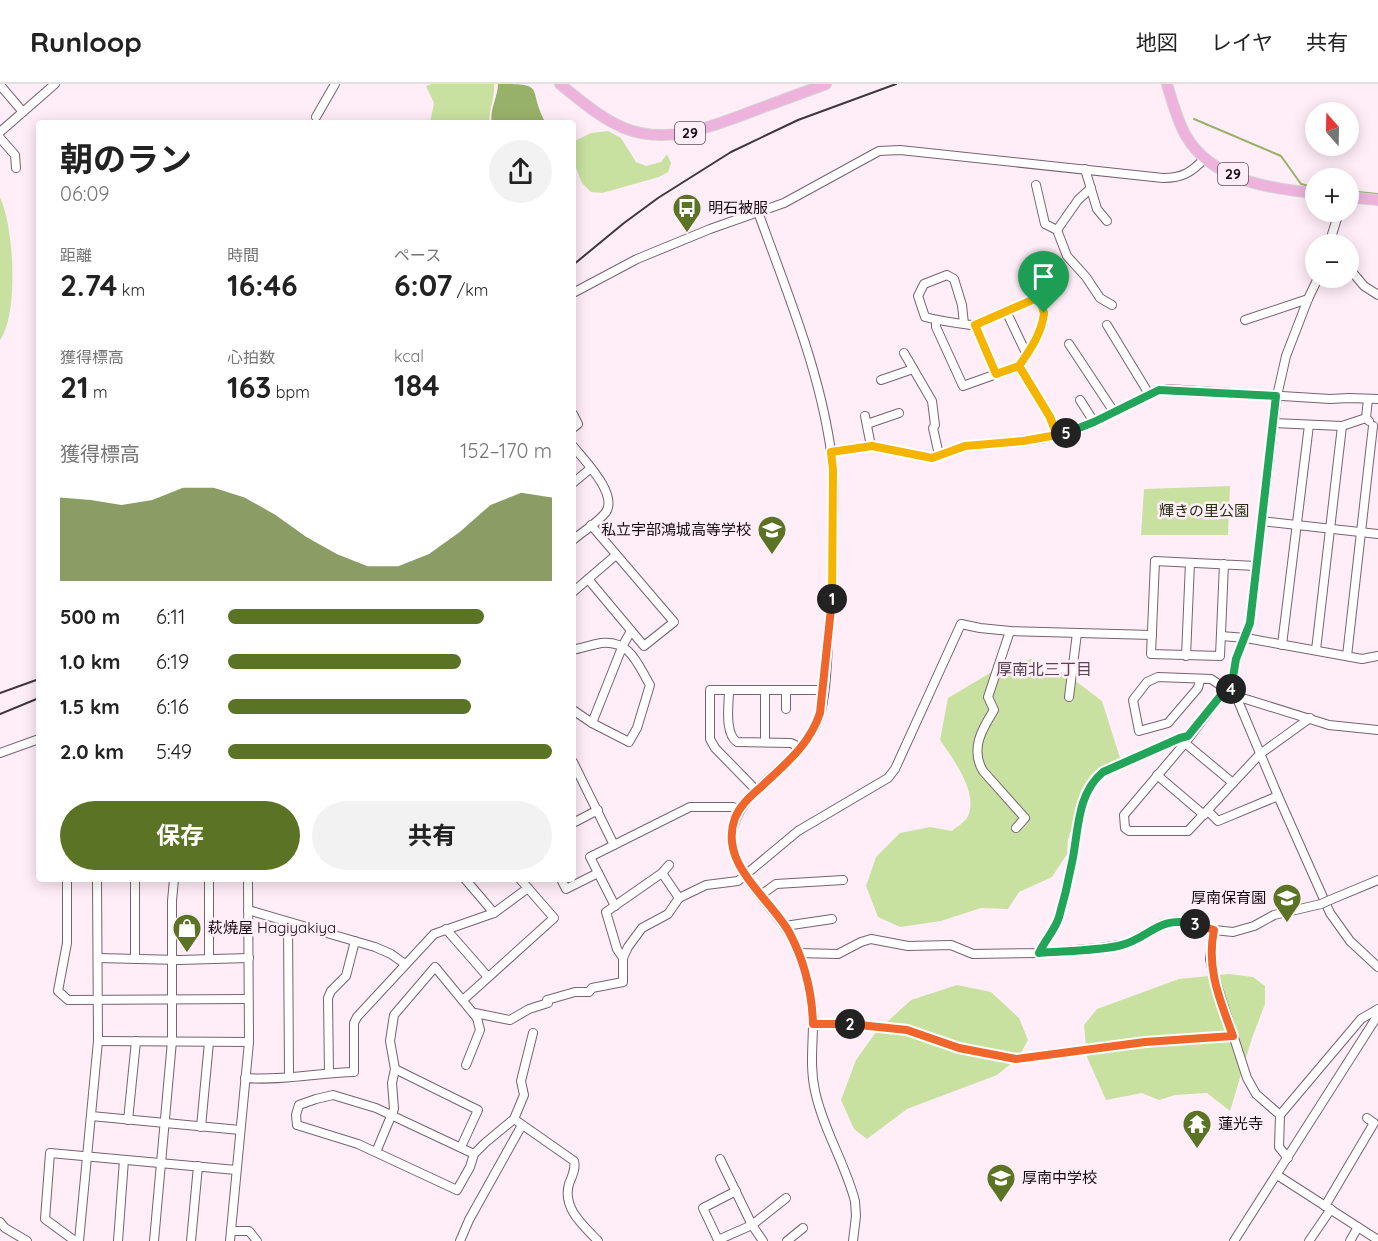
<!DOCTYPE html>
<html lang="ja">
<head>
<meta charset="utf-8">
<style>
	body { margin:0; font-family:Quicksand,"Noto Sans JP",sans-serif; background:#f2f2f2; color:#222; height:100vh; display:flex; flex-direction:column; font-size:22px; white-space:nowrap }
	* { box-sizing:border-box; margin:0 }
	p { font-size:20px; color:#767676 }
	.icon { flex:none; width:33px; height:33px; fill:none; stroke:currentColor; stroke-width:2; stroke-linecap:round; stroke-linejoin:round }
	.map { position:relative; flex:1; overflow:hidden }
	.panel { position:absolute; left:36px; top:36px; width:540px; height:762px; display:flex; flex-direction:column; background:#fff; border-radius:6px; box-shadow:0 3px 15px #0003 }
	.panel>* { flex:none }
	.needle { width:39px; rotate:340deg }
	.tools { position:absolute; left:1305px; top:18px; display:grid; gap:12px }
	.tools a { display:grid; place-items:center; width:54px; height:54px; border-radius:50%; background:#fff; box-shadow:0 3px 15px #0003; font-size:30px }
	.pin { position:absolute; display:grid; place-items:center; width:51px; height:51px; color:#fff; margin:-62px -26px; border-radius:50% 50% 50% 0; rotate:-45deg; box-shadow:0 0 6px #0007 }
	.pin .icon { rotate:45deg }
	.km { position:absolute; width:30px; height:30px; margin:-15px; border-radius:50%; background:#222; color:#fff; font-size:16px; line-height:30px; text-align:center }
	.round { display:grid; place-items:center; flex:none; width:63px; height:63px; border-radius:32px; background:#f2f2f2 }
	.head { display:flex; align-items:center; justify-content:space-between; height:102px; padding:0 24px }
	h1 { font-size:33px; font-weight:700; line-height:45px }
	.figures { display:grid; grid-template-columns:repeat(3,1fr); gap:9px; height:102px; padding:6px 24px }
	.figures div { display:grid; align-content:center }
	.figures b { font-size:30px; font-weight:700 }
	.figures small { font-size:16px; font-weight:400 }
	.figures p { font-size:16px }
	.chart { height:168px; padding:12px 24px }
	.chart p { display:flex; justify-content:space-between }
	.chart svg { width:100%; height:108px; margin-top:6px; fill:#5b7324; opacity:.7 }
	.primary-button { display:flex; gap:12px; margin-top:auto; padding:12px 24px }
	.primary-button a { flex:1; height:69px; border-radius:36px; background:#5b7324; color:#fff; font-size:24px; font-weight:700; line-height:69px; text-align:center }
	.primary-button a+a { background:#f2f2f2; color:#222 }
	ul { padding:0 24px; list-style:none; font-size:20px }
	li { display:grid; grid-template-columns:96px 72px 1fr; align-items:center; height:45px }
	li i { height:15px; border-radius:8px; background:#5b7324 }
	header { display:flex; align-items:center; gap:36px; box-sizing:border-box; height:84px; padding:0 30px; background:#fff; border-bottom:2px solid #e0e0e0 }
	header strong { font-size:28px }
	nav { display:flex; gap:33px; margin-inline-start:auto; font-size:21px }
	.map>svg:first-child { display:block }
	.green { fill:#c9e1a0 }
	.water { fill:#98b169 }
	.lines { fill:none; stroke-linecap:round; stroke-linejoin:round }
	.stream { stroke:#98b169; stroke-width:2 }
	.minor-casing { stroke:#76636f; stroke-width:10 }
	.major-casing { stroke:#d4d3d4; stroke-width:12 }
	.minor { stroke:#fff; stroke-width:8 }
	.major { stroke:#edb3dc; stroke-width:10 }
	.rail { stroke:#3f363c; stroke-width:2 }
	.minor-bridge-casing { stroke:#76636f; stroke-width:10; stroke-linecap:butt }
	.minor-bridge { stroke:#fff; stroke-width:8 }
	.split-1-casing { stroke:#fff; stroke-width:12 }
	.split-2-casing { stroke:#fff; stroke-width:12 }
	.split-3-casing { stroke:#fff; stroke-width:12 }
	.split-4-casing { stroke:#fff; stroke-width:12 }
	.split-5-casing { stroke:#fff; stroke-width:12 }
	.split-6-casing { stroke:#fff; stroke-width:12 }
	.split-1 { stroke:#f5b400; stroke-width:8 }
	.split-2 { stroke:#f0652b; stroke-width:8 }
	.split-3 { stroke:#f0652b; stroke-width:8 }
	.split-4 { stroke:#22a559; stroke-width:8 }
	.split-5 { stroke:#22a559; stroke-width:8 }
	.split-6 { stroke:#f5b400; stroke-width:8 }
	.labels { text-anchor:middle; stroke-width:5; stroke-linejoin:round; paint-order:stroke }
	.shield { fill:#ffedf8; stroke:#594f56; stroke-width:1.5 }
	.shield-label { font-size:14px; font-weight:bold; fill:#120b10 }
	.poi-label { font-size:15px; fill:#120b10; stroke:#ffedf8; text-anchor:start }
	.park-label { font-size:15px; fill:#273112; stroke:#ffedf8 }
	.neighbourhood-label { font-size:16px; fill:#574551; stroke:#ffedf8 }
</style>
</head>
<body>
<header>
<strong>Runloop</strong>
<nav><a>地図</a><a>レイヤ</a><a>共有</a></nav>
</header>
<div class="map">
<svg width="1378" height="1157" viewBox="0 0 1378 1157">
	<rect width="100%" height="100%" fill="#ffedf8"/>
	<!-- green -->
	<g class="green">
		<path d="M432,0h62c1,13 -5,26 -5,39h-59l4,-20 -8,-17z"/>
		<path d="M608,47l13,7 15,24 10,4 15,-4 6,-8 4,9 -3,9 -9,5 -57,16 -11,-1 -9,-9 -9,-23v-18l18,-9z"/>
		<path d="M0,113c14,30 19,116 0,143z"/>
		<path d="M1230,402l-2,49h-87l3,-46z"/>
		<path d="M1031,575l26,8 45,34 20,63 -16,5 -26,38 -12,32 -1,15 -15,23 -33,15 -11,17 -27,-1 -40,13 -41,6 -22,-10 -12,-31 10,-29 24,-24 30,-6 22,4c4,-4 12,-8 15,-13 13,-24 -14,-59 -27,-78l8,-42 47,-28z"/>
		<path d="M1229,890l24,3 12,9v18l-13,34 -22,73 -23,-18 -32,2 -16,5 -17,-7 -36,7 -19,-43 -3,-32 13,-16 82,-30z"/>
		<path d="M957,901l34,7 28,26 9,22 -10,18 -21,17 -90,34 -40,30 -13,-10 -13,-29 15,-40 20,-28 35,-32z"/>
	</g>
	<!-- water -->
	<path class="water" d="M498,0c51,0 28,4 48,39h-54c-3,-13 6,-26 6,-39z"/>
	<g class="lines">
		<!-- stream -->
		<g class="stream">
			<path d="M1194,35l87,37 20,28 12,3"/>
			<path d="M1348,107l30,3"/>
		</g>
		<!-- minor casing -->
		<g class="minor-casing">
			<g id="minor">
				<path d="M0,1l23,27"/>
				<path d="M316,33l19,-33"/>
				<path d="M0,48l55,-48"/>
				<path d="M0,54l15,17 1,13"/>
				<path d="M1085,85l12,40 10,12"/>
				<path d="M1036,101l9,39 12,6 10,26 19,21 14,21 12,7"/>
				<path d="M758,128c30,83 66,168 75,256 2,17 0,36 0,53 0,36 0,71 -4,107 -2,26 -2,66 -10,90 -16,47 -84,70 -87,118 -2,40 47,72 63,109 8,21 16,43 18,66 1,27 -4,53 2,80 8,38 30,72 40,110l1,15 -3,25"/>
				<path d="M1057,146l21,-30 13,-12"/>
				<path d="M1329,160l10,-32"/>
				<path d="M1348,183l16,19 14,9"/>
				<path d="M1318,194l-10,21 -22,57 -9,40 -27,227 -14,36 -5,31 5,6 42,100 52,117 20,28 28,26"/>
				<path d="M573,209l64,-34 73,-30 74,-26 95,-52 21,-1 263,28c20,0 29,-6 42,-20"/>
				<path d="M1006,227l21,44"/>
				<path d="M936,236v7l27,59 56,-20 13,-20 11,-23v-16l-4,-10 -64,28h-4c-16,-2 -31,-4 -46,-8l-7,-21 6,-12 23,-9 7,4 8,26 2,19"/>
				<path d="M1245,236l63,-21"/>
				<path d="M975,241l21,49"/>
				<path d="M1107,241l42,69"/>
				<path d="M1069,260l45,68"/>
				<path d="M904,269l28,48 3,24 -2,3 6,27"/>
				<path d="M1019,282l31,51 7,18"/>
				<path d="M881,296l32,-11"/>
				<path d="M1368,315l-2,19 3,3"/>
				<path d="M1080,316l14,22"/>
				<path d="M573,330l5,10 -5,4"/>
				<path d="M865,332l6,30"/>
				<path d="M1273,339l69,3 24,-8"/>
				<path d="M867,340l32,-11"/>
				<path d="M573,362c11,14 45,48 33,66 -8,11 -23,19 -33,28"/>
				<path d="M831,368l40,-6 61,12 33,-12 75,-7 27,-6 27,-11 55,-28 18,-5 163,10 19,-1 29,1"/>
				<path d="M573,399l18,-15"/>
				<path d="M1261,437l117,13"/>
				<path d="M1224,480l-4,92 -69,-2 4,-93 101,5"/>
				<path d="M588,495l56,67 30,-24 -83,-97"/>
				<path d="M573,508l43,-37"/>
				<path d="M1010,547l-22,66 6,13c-12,19 -24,39 -11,61l42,47 -9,10"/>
				<path d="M1221,552l25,2 116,21 16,-3"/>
				<path d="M1282,561l27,-220"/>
				<path d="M573,566c9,-2 18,-5 28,-7 29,-3 36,20 49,42l-13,43 -8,14 -37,-19 -19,-13"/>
				<path d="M1316,566l26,-224"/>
				<path d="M1186,572l4,-93"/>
				<path d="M1347,572l26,-230"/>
				<path d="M998,583l74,2"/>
				<path d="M1200,596l-2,8 -30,35 -29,8 -6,-31 14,-18 11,-5 53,2 15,10"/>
				<path d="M729,606c0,14 -5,43 8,52l54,1 10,5"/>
				<path d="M765,606v52"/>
				<path d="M1231,606l-5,-1 -41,54 -61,72 1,13 4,3h59l72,-77 50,-36"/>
				<path d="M1236,612l93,29 49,5"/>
				<path d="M1069,613l8,-64"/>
				<path d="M786,625v-19"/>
				<path d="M592,639l31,-78 8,-14"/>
				<path d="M1185,659l48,40"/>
				<path d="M0,669l39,-14"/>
				<path d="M573,678l41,83"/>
				<path d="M1157,691l47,40"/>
				<path d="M757,707l-42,-43 -5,-9v-49h113"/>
				<path d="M1208,727l10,10 60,-25"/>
				<path d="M573,739l25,-13"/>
				<path d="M662,789l17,25"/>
				<path d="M67,795v64l-9,48 10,9 180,-1"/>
				<path d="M135,795v80"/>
				<path d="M209,795v80"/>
				<path d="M465,795l29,34"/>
				<path d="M561,795l5,10 32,-16"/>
				<path d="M761,811l15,-11 67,-4"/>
				<path d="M1330,816l48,-20"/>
				<path d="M615,822l-25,-49 100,-50h43l7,3"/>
				<path d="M248,826l127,37 16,7 14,10"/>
				<path d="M288,838l1,154"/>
				<path d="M785,842l47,-7"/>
				<path d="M446,845l42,48"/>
				<path d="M1214,846l-4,29 3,14 34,105 9,16 24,21 -1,32 9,11"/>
				<path d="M798,869l40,1 23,-12 10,-3 37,7 43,-1 22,9 66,-1 61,-5 26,-4 36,-20 17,-3 35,9 19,2 21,-6 20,-11 47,-11"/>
				<path d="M1039,869c6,-13 16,-23 20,-36 5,-17 9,-34 12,-50 8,-32 4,-72 32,-95l78,-34 7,-2"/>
				<path d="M98,874l81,2 70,-2"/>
				<path d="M623,874l-6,-9 -11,-37 56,-39 7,-8"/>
				<path d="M463,916l91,-82 -34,-39"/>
				<path d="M475,929l35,7 19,-11 19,-6 -1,-3 28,-8h14l3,-4 31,-6v-24l5,-11 14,-19 26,-14 11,-16 27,-13 32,-4 60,-50 90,-53 7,-9 66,-145 19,4 30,3 142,4"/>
				<path d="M813,940l50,1 44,5 52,18 57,11 129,-17 88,-6"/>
				<path d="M98,957l151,1"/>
				<path d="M395,985l83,41 -17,37"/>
				<path d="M329,989l-1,-75 3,-7 15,-15 9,-35"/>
				<path d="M245,994c36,3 72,-5 109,-6v-49l3,-6 77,-83 60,-21 34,-25"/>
				<path d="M1280,1031l81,-96 17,-10"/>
				<path d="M91,1032l149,14"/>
				<path d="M514,1035l60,42c2,8 -2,15 -5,23 -7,24 14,41 29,57"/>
				<path d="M128,1036l8,-79"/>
				<path d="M201,1043l8,-85"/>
				<path d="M376,1068l18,-43 -2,-26 3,-14 -5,-28 4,-26 41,-48 42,51 3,12 -14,35"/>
				<path d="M474,1070l-98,-46 -43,-13 -17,4 -17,6 -3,10 1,10 61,19 99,46 13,-23 4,-13 11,-11 29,-24 10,-24 -3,-14 12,-48"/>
				<path d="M720,1075l32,66 11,16"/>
				<path d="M1277,1091l101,65"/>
				<path d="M736,1107l-33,17 15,32 34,-15 34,-27"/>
				<path d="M1325,1122l49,-83 -7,-5"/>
				<path d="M0,1138l5,6 22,13"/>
				<path d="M231,1147h18l8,10"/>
				<path d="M75,1157l-30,-22 5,-66 186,17"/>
				<path d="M79,1157l19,-200 -1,-162"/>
				<path d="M118,1157l6,-81"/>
				<path d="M154,1157l18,-200v-140l2,-22"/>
				<path d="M191,1157l7,-75"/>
				<path d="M230,1157l19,-199 -1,-163"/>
				<path d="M460,1157l9,-21 53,-95"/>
				<path d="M787,1157l16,-13"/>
				<path d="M1234,1157l144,-226"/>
				<path d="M1309,1157l22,-32"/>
				<path d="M1350,1157l8,-14"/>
			</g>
		</g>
		<!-- major casing -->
		<g class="major-casing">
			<g id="major">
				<path d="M560,0c20,16 40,34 64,44 44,18 88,-2 129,-17 24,-9 49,-18 73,-27"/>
				<path d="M1167,0c5,17 10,36 19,52 26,44 83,53 130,57"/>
				<path d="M1348,113l30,3"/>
			</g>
		</g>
		<!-- minor -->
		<use href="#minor" class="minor"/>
		<!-- major -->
		<use href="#major" class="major"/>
		<!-- rail -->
		<g class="rail">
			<path d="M573,181l51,-42 34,-25 73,-46 67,-32 98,-36"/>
			<path d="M0,609l39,-14"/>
			<path d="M0,630l39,-16"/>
		</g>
		<!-- minor-bridge casing -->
		<g class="minor-bridge-casing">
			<path id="minor-bridge" d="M1321,820l9,-4"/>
		</g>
		<!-- minor-bridge -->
		<use href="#minor-bridge" class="minor-bridge"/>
	</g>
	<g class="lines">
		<!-- split-1 casing -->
		<g class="split-1-casing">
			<path id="split-1" d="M832,515l1,-129 -2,-18 41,-6 60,12 33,-12 58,-5 34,-6 -7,-18 -31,-51c11,-16 23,-33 25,-53"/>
		</g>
		<!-- split-2 casing -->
		<g class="split-2-casing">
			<path id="split-2" d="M832,515l-12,114c-11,33 -35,51 -59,74 -10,9 -21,18 -26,31 -17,46 34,79 54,114 15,28 23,60 24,92h37"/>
		</g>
		<!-- split-3 casing -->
		<g class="split-3-casing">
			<path id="split-3" d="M850,940l57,6 52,18 57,11 129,-17 88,-6c-13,-36 -27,-67 -19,-106l-19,-6"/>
		</g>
		<!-- split-4 casing -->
		<g class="split-4-casing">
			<path id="split-4" d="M1195,840c-40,-9 -44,15 -77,22 -26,5 -53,5 -79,7 6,-13 16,-23 20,-36 5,-17 9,-34 12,-50 8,-32 4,-72 32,-95l77,-34 8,-2 38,-47h5"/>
		</g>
		<!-- split-5 casing -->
		<g class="split-5-casing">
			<path id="split-5" d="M1066,349l28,-11 65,-32 117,6 -26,227 -14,36 -5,30"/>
		</g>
		<!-- split-6 casing -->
		<g class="split-6-casing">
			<path id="split-6" d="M1044,229l-5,-16 -64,28 21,49 23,-8 31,51 7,18 9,-2"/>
		</g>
		<!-- split-1 -->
		<use href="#split-1" class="split-1"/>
		<!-- split-2 -->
		<use href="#split-2" class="split-2"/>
		<!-- split-3 -->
		<use href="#split-3" class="split-3"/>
		<!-- split-4 -->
		<use href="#split-4" class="split-4"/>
		<!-- split-5 -->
		<use href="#split-5" class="split-5"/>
		<!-- split-6 -->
		<use href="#split-6" class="split-6"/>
	</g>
	<!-- icons -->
	<defs>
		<g id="bus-pin" transform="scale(1.5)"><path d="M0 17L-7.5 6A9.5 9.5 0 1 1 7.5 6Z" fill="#5b7324" stroke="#ffedf8"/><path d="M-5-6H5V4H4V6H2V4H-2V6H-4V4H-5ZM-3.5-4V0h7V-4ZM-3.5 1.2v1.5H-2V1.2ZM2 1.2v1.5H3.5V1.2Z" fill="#fff"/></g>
		<g id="school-pin" transform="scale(1.5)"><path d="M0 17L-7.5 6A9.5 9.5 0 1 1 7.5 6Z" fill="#5b7324" stroke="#ffedf8"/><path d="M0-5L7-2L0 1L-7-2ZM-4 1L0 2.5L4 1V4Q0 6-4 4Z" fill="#fff"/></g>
		<g id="shop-pin" transform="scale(1.5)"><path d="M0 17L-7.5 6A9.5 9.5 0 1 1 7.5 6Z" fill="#5b7324" stroke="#ffedf8"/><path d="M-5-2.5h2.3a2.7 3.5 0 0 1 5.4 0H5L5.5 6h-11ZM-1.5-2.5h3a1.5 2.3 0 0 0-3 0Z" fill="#fff"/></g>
		<g id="temple-pin" transform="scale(1.5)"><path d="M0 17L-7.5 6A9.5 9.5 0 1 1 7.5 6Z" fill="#5b7324" stroke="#ffedf8"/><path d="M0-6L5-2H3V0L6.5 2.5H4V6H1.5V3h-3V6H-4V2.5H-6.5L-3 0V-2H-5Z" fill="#fff"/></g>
	</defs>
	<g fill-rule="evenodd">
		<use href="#bus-pin" x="687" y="124"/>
		<use href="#school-pin" x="772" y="446"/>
		<use href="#school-pin" x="1287" y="814"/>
		<use href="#shop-pin" x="187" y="844"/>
		<use href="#temple-pin" x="1197" y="1040"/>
		<use href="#school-pin" x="1001" y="1094"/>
	</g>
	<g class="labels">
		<!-- shield labels -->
		<g class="shield">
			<rect x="675" y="38" width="30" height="22" rx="4.5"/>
			<rect x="1218" y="79" width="30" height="22" rx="4.5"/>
		</g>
		<g class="shield-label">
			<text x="690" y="54">29</text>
			<text x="1233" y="95">29</text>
		</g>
		<!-- poi labels -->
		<g class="poi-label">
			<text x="708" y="129">明石被服</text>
			<text x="751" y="451" text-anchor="end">私立宇部鴻城高等学校</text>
			<text x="1266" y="819" text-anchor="end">厚南保育園</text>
			<text x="208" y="849">萩焼屋 Hagiyakiya</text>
			<text x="1218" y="1045">蓮光寺</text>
			<text x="1022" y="1099">厚南中学校</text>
		</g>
		<!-- park labels -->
		<g class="park-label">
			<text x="1204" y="432">輝きの里公園</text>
		</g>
		<!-- neighbourhood labels -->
		<g class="neighbourhood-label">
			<text x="1044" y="591">厚南北三丁目</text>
		</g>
	</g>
</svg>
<div class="tools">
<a><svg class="needle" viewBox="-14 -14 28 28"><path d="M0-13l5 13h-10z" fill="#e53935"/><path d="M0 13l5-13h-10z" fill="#767676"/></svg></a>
<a>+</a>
<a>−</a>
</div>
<div class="pin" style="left:1044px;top:229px;background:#1e9e55"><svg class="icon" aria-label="arrive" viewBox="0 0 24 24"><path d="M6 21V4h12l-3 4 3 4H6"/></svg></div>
<b class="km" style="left:832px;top:515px">1</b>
<b class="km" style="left:850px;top:940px">2</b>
<b class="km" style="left:1195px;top:840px">3</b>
<b class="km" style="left:1231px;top:605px">4</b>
<b class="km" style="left:1066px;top:349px">5</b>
<section class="panel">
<div class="head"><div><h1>朝のラン</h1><p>06:09</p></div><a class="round"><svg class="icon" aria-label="share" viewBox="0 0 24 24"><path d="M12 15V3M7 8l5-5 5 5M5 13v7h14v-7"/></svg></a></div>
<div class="figures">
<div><p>距離</p><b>2.74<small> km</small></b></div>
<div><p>時間</p><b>16:46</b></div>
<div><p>ペース</p><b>6:07<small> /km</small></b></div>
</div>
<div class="figures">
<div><p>獲得標高</p><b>21<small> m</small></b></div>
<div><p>心拍数</p><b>163<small> bpm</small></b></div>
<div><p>kcal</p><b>184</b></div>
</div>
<div class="chart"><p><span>獲得標高</span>152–170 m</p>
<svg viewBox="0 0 160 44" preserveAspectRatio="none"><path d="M0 44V10L10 11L20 13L30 11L40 6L50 6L60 10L70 17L80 26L90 33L100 38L110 38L120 33L130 24L140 13L150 8L160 10V44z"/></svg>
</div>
<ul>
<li><b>500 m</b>6:11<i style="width:79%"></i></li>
<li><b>1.0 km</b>6:19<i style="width:72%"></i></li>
<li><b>1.5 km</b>6:16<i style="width:75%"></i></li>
<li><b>2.0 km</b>5:49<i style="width:100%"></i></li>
</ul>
<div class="primary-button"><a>保存</a><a>共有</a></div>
</section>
</div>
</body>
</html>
